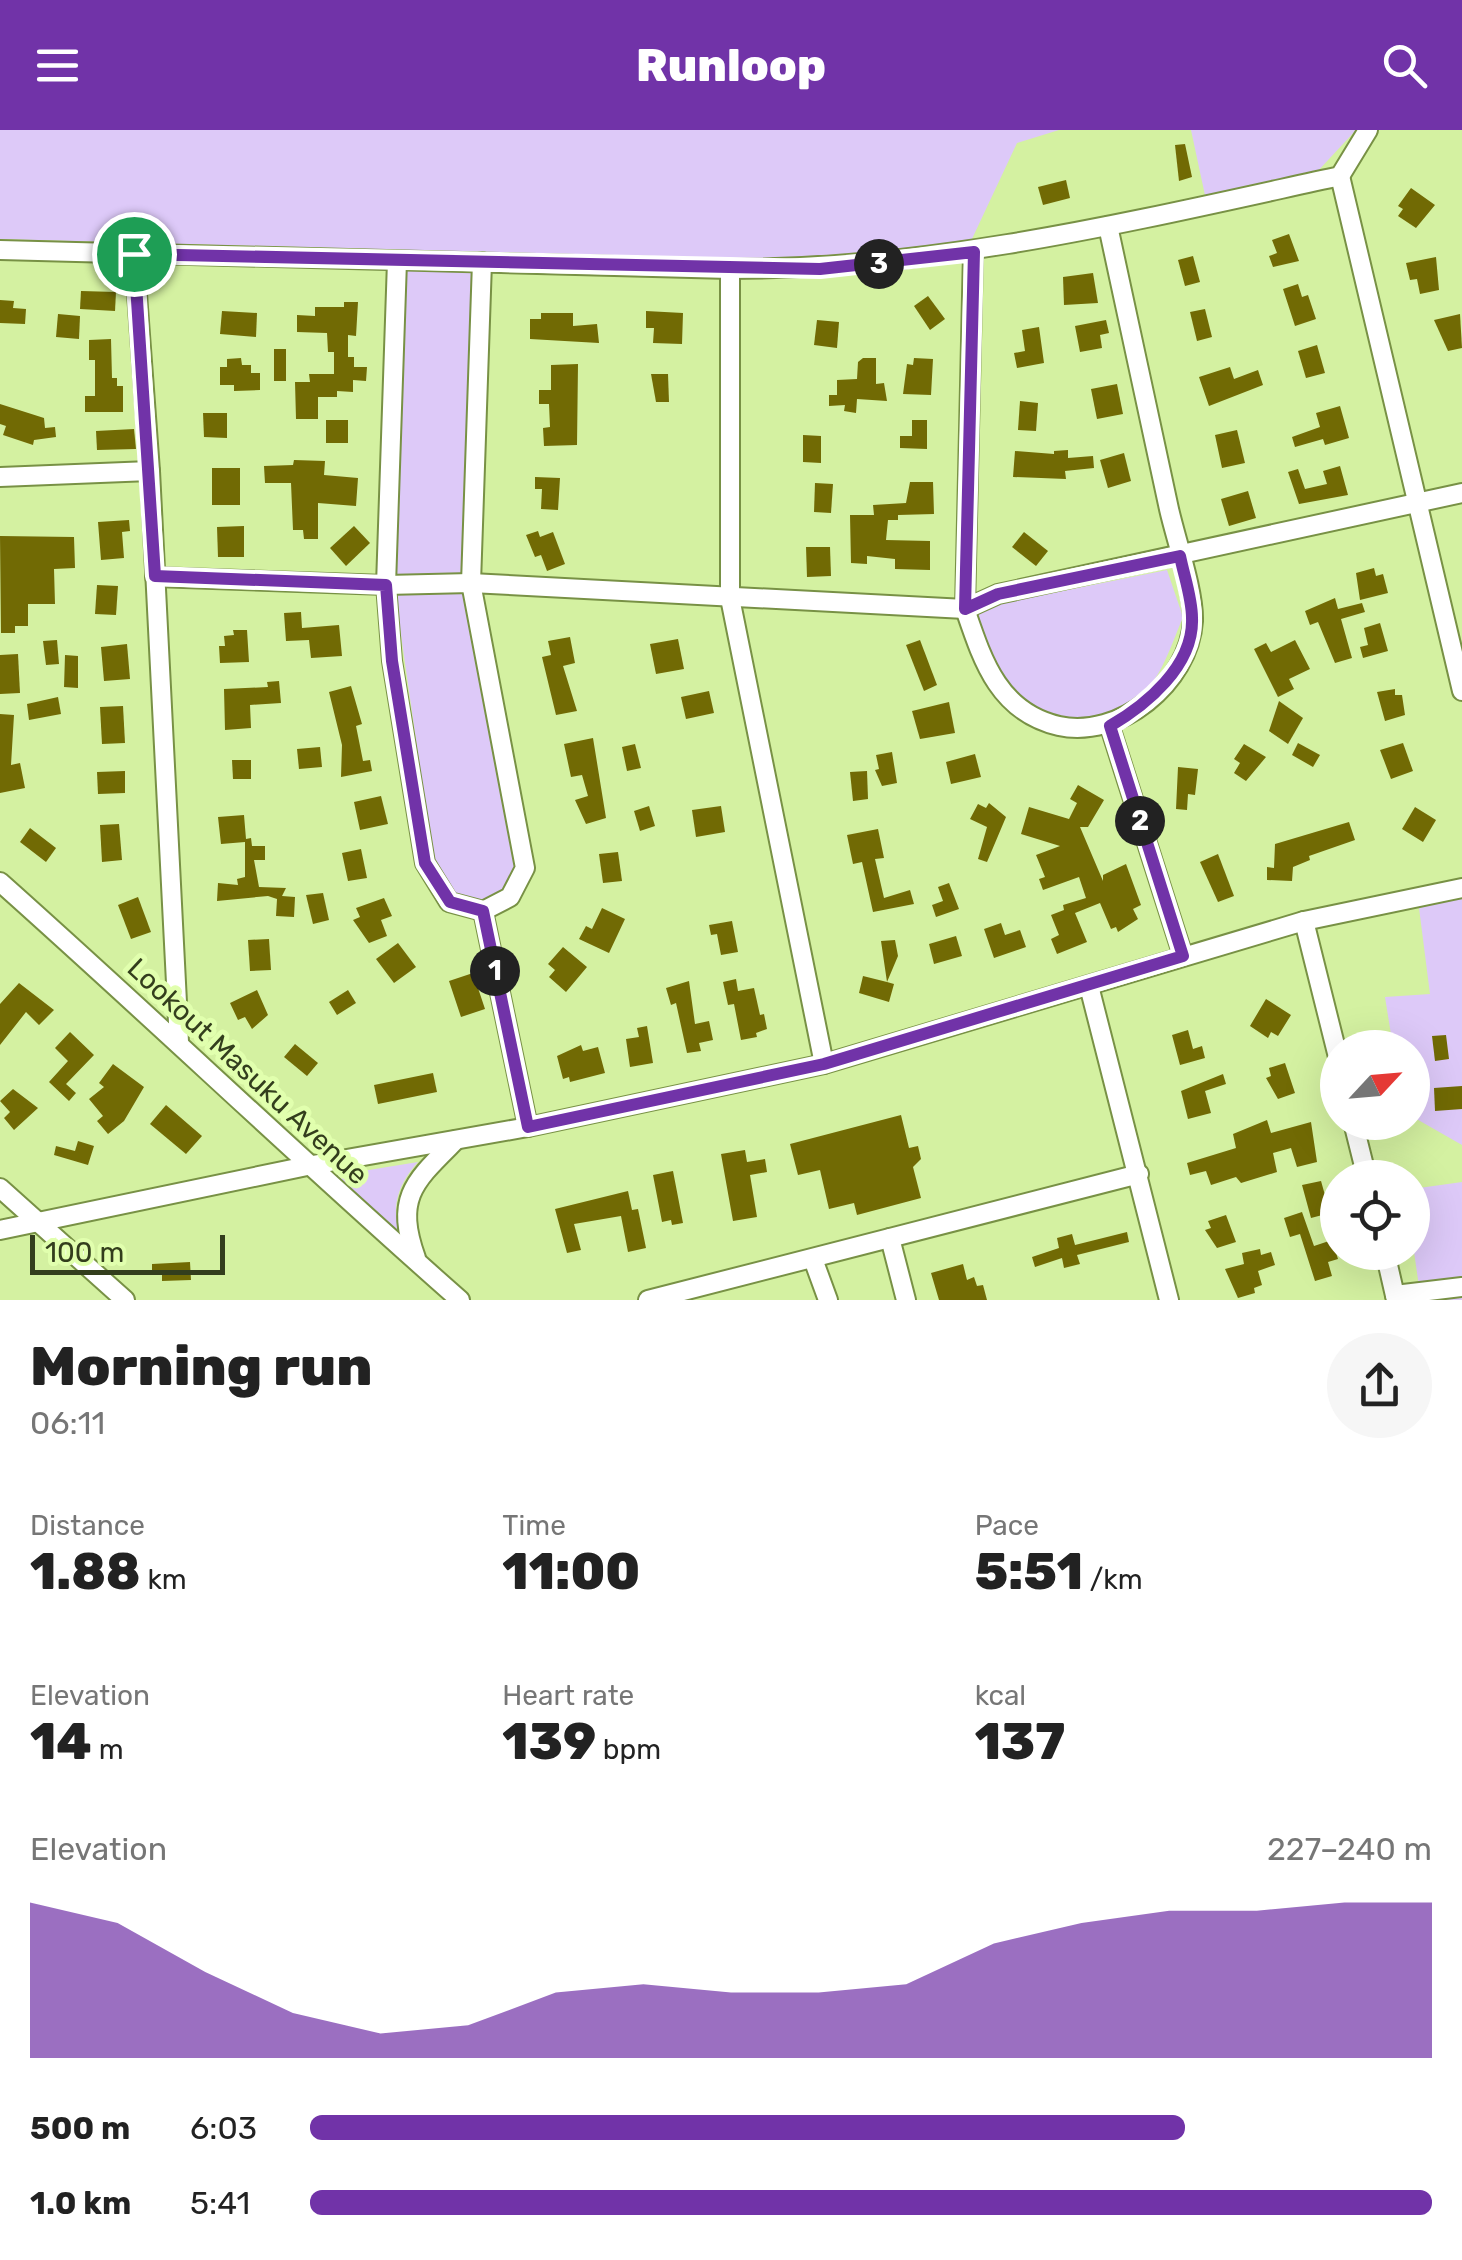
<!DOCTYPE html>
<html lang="en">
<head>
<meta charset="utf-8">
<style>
	body { margin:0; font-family:Rubik,sans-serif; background:#f6f6f6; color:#222; height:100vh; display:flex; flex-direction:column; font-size:38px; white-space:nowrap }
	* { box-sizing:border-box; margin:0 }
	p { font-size:32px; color:#767676 }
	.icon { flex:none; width:55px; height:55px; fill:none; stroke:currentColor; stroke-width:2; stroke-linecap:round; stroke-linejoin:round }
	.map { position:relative; height:1170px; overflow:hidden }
	.drawer { display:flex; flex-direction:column; background:#fff; flex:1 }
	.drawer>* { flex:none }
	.needle { width:65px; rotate:64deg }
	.buttons { position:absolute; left:1320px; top:900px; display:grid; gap:20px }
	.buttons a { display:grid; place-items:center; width:110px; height:110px; border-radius:50%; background:#fff; box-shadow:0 10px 40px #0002; font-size:50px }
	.scale { position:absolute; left:30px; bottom:25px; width:195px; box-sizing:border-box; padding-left:10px; border:5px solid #333e1d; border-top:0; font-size:28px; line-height:35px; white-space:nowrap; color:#333e1d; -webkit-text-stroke:8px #e1ffae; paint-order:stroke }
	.pin { position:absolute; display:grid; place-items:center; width:85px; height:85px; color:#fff; margin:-42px; border:5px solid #fff; border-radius:50%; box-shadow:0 2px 10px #0007 }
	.km { position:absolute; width:50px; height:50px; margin:-25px; border-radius:50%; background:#222; color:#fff; font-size:28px; line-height:50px; text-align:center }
	.round { display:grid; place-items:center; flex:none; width:105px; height:105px; border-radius:52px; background:#f6f6f6 }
	.head { display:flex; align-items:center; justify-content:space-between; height:170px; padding:0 30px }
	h1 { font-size:55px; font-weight:800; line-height:75px }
	.stats { display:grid; grid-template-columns:repeat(3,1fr); gap:15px; height:170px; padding:10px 30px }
	.stats div { display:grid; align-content:center }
	.stats b { font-size:50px; font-weight:800 }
	.stats small { font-size:28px; font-weight:400 }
	.stats p { font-size:28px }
	.chart { height:280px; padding:20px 30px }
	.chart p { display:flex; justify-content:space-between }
	.chart svg { width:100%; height:180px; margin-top:10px; fill:#7133a8; opacity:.7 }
	ul { padding:0 30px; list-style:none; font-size:32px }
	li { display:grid; grid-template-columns:160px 120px 1fr; align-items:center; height:75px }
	li i { height:25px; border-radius:12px; background:#7133a8 }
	header { display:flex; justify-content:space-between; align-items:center; height:130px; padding:0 30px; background:#7133a8; color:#fff; font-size:45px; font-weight:800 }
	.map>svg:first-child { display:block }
	.green { fill:#ddc9f8 }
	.building { fill:#716a04 }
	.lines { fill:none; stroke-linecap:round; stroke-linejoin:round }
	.minor-casing { stroke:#789145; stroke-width:22 }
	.minor { stroke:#fff; stroke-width:18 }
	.route-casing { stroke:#fff; stroke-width:20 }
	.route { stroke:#7133a8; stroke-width:12 }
	.labels { text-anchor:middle; stroke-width:10; stroke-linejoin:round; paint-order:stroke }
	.street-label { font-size:28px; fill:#333e1d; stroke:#e1ffae }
</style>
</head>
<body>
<header><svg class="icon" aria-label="menu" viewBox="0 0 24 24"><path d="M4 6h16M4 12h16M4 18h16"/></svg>Runloop<svg class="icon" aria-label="search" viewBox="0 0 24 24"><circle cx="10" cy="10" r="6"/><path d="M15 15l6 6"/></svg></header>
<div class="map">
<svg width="1462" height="1170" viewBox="0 0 1462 1170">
	<rect width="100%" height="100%" fill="#d4f1a1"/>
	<!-- green -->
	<g class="green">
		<path d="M0,0h1059l-42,13 -46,98 -152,20 -819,-22z"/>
		<path d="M1191,0h165l-40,43 -110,27z"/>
		<path d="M406,139h66l-9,325 52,272 -13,26 -23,12 -24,-11 -22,-34 -38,-266z"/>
		<path d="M1167,440l16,47c-8,19 -15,40 -25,57 -29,49 -108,60 -147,16 -18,-21 -26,-51 -36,-77l24,-9z"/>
		<path d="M1462,767v248l-49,-28 -1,-69 -19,-1 -8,-50 45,-3 -11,-86z"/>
		<path d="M418,1032c-18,20 -28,43 -18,70l-68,-56z"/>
		<path d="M1462,1052v118h-41l-8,-55 -1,-56z"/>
	</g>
	<!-- building -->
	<g class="building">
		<path d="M1185,14l7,33 -13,4 -4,-36z"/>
		<path d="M1066,50l4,18 -27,7 -5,-18z"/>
		<path d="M1411,58l24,17 -19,23 -18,-12 5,-7 -5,-3z"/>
		<path d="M1289,104l10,27 -26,6 -4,-11 8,-3 -5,-13z"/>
		<path d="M1193,126l7,26 -15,4 -7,-26z"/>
		<path d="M1436,127l3,33 -19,4 -3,-15 -7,1 -4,-17z"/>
		<path d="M1093,143l5,30 -34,2 -1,-28z"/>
		<path d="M1298,154l4,13 6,-2 8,24 -21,7 -12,-37z"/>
		<path d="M81,161l35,1 -1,19 -35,-2z"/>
		<path d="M928,166l17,23 -15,11 -16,-24z"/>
		<path d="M0,170l14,1 -1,7 13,1 -1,15 -25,-1z"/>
		<path d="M344,172h14l-2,34 -8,-1v22h6v10h13l-1,14 -13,-1v12l-16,-1v6h-19v22h-22l-1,-37h15l-1,-8h25v-22h-6l-1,-19 -30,-1v-17l18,1v-9h29z"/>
		<path d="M1205,179l7,28 -15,4 -7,-29z"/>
		<path d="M222,181l35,2 -1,24 -36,-3z"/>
		<path d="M646,181l37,2 -1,31 -29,-1 1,-15h-8z"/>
		<path d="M541,183h32v13l24,-2 2,19 -69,-4v-20h11z"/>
		<path d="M58,184l22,2 -1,23 -23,-2z"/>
		<path d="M1460,184l2,34 -14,3 -14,-31z"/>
		<path d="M817,190l22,2 -2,26 -23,-3z"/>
		<path d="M1106,190l3,13 -9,2 2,13 -22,4 -5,-26z"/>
		<path d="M1039,197l5,36 -27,5 -3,-15 11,-2 -3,-21z"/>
		<path d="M111,209l1,39h5v8h6v26h-38v-16h10v-36h-6v-20z"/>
		<path d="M1317,215l8,28 -19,5 -8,-27z"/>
		<rect x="274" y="219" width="12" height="32"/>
		<path d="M241,228l1,7h9v8h9v17l-26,1v-6h-14v-18h7v-8z"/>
		<path d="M863,228h13v26l8,-1 3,18 -30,-2 -1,14 -12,-2 1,-6 -16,1v-11h8v-15l20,-1 1,-17z"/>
		<path d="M914,228l19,1 -2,36 -28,-1 4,-30 6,1z"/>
		<path d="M578,234l-1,81 -33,1 -1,-18 7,-1 -1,-23h-10v-14h12v-25z"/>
		<path d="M1230,237l4,12 24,-9 5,15 -54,21 -10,-29z"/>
		<path d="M651,244h17l1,28h-13z"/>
		<path d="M1117,254l6,30 -26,5 -6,-30z"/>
		<path d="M1020,271l18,2 -2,28 -18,-1z"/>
		<path d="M0,274l44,14 1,10 10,-1 1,10 -22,3 -1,5 -30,-10 3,-9 -6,-2z"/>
		<path d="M1340,276l9,32 -24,7 -2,-6 -28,8 -3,-10 28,-10 -4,-14z"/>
		<path d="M203,283h24v25l-23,-1z"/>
		<rect x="326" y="290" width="22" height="23"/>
		<path d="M912,290h15v29l-27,-1v-12h12z"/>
		<path d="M134,299l2,20 -39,1 -1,-19z"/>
		<path d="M1237,300l8,33 -23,5 -7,-33z"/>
		<path d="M803,305l18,1v27l-18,-1z"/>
		<path d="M1068,320v8l25,-2 1,12 -29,3 1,8 -53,-2 2,-26 39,3v-3z"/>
		<path d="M1124,323l7,28 -23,7 -8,-28z"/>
		<path d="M294,330l31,1 -1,14 34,3 -2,28 -38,-3v36h-14l-1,-9h-10l-2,-47h-26l-1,-17 29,-1z"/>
		<path d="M1340,336l8,29 -49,9 -11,-32 10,-3 7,20 22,-5 -4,-13z"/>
		<rect x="212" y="338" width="28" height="37"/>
		<path d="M535,347l25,1 -2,32 -17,-1 1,-20h-7z"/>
		<path d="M910,352h23l1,32 -36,1v5h-10l-2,20 44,1v29l-35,-1v-10l-28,-3v8l-16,-1 -1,-48h24l-1,-10 33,-2z"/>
		<path d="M815,353l18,1 -2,29 -17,-1z"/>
		<path d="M1248,361l8,27 -27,8 -8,-27z"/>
		<path d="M129,390l1,11 -8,1 2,26 -23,2 -3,-38z"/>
		<path d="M244,396v31h-26l-1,-30z"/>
		<path d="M354,396l16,17 -24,23 -16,-18z"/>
		<path d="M538,401l2,6 13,-5 12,32 -18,7 -6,-16 -6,2 -9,-22z"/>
		<path d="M1024,402l24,19 -12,15 -24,-19z"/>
		<path d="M0,406l74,1 1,31 -21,1 1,35h-27v22h-13v7h-14z"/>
		<path d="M806,417h24l1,29 -24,1z"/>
		<path d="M1374,438l2,8 7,-2 5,19 -28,7 -4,-27z"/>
		<path d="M97,455l21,1 -2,29 -21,-1z"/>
		<path d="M1335,468l3,11 24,-6 3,9 -24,7 11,39 -17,5 -17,-41 -8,3 -5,-14z"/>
		<path d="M301,482l1,16 37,-3 3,31 -31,2 -2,-18 -23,1 -2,-28z"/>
		<path d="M1380,493l8,28 -25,7 -3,-11 8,-2 -4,-17z"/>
		<path d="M233,500h14l2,32 -29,1 -1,-17h6l-1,-10 10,-1z"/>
		<path d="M570,507l5,26 -12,3 14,45 -21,4 -14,-58 9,-2 -3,-14z"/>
		<path d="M678,509l6,30 -28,5 -6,-30z"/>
		<path d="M57,510l2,24 -13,1 -3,-24z"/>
		<path d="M920,510l17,45 -13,6 -18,-46z"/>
		<path d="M1295,510l15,29 -21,10 5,10 -16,8 -24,-48 12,-6 5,9z"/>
		<path d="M127,514l3,35 -26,2 -3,-34z"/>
		<path d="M18,524l2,39 -20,1v-39z"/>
		<path d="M65,525l13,1v32l-14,-1z"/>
		<path d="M279,551l2,22 -31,2 1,23 -26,2 -1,-41 44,-2 -1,-5z"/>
		<path d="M351,556l11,38 -6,2 7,35 7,-1 2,11 -31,6 1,-32 -13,-53z"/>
		<path d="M1395,559v6h7l3,20 -20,6 -8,-29z"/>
		<path d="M709,561l5,22 -28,6 -5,-22z"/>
		<path d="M58,567l3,17 -32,6 -2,-16z"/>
		<path d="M1279,571l24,17 -15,26 -19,-13z"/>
		<path d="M949,572l6,31 -35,6 -8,-28z"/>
		<path d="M123,576l2,37 -23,1 -2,-37z"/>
		<path d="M0,584l14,1 -3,50 9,-2 5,25 -25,5z"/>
		<path d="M593,608l13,80 -20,6 -11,-24 13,-4 -6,-21 -11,2 -7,-33z"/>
		<path d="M1298,613l22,12 -7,12 -21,-12z"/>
		<path d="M1403,613l10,28 -22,8 -11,-29z"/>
		<path d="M635,614l6,24 -14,3 -5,-24z"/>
		<path d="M1244,614l22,13 -20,24 -12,-8 6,-10 -6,-4z"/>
		<path d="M320,617l2,20 -23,2 -2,-20z"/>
		<path d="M892,622l5,31 -15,3 -7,-16 4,-1 -3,-14z"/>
		<path d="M975,624l6,23 -30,7 -5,-22z"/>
		<path d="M232,630h19v19h-18z"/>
		<path d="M1178,637l20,2 -3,26 -7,-1 -1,16 -11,-1z"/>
		<path d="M125,641v22l-27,1 -1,-22z"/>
		<path d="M867,641l1,28 -15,2 -3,-29z"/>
		<path d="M1078,655l26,15 -16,27h-8l23,54v-6l23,-11 15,41 -8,4 5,10 -20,13 -2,-5 -5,2 -11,-26 -25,10 12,29 -30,12 -6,-15 8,-4 -8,-20 13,-5 -1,-5 23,-7 -7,-21 -36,13 -4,-11 6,-2 -9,-22 24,-9 -39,-12 8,-27 40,12 8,-16 -7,-4z"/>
		<path d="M381,666l7,28 -28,6 -6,-28z"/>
		<path d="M989,673l17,14 -19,45 -9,-3 9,-32 -17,-8 8,-15 8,4z"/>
		<path d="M649,676l6,20 -15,5 -6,-20z"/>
		<path d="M721,676l4,26 -29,5 -4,-27z"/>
		<path d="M1415,677l21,13 -13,22 -21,-13z"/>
		<path d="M244,685l2,24 5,-1 1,8h13v14h-11l5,27 27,1 -4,8 13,1 -1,20 -18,-1 1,-17 -9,-3 -51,5 1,-18 20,2 -1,-6 8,-2v-35l-24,2 -3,-27z"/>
		<path d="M1349,692l6,18 -46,16 1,4 -17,7 -1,14 -25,-1v-13l7,1 1,-24z"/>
		<path d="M119,694l3,36 -20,2 -2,-37z"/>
		<path d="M30,698l26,20 -10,14 -26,-20z"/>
		<path d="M878,699l6,29 -9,1 9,39 26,-8 4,14 -41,8 -11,-50 -9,2 -6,-29z"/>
		<path d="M361,719l6,29 -19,3 -6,-28z"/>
		<path d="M618,722l4,29 -19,2 -4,-29z"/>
		<path d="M1218,724l16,42 -16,6 -18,-40z"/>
		<path d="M949,753l10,26 -23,8 -4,-12 11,-4 -5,-14z"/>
		<path d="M323,763l6,27 -16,4 -7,-29z"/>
		<path d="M138,767l13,35 -20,7 -13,-34z"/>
		<path d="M384,768l8,18 -11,4 6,16 -18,7 -16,-23 7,-3 -4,-9z"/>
		<path d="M602,778l23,11 -16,34 -30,-14 7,-13 6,3z"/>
		<path d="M732,791l6,31 -17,3 -4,-21 -6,1 -2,-10z"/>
		<path d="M1001,793l4,12 15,-5 6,17 -32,11 -10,-29z"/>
		<path d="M956,806l6,20 -28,8 -5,-20z"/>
		<path d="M269,809l2,31 -21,1 -2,-31z"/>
		<path d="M895,810l3,16 -11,26 7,2 -5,18 -30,-9 4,-17 24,6 -6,-41z"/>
		<path d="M398,813l18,24 -22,16 -18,-24z"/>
		<path d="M563,817l24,20 -21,25 -17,-15 6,-7 -7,-6z"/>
		<path d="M473,843l12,36 -24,8 -12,-36z"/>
		<path d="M736,849l2,12 16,-3 6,27 4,-1 3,15 -11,4 1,4 -16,3 -7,-36 -6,1 -5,-23z"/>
		<path d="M689,851l6,43 14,-3 4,19 -14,3 2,8 -14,2 -11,-50 -5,2 -5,-17z"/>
		<path d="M19,853l35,27 -15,15 -13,-13 -26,33v-41z"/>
		<path d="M257,860l11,25 -16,14 -7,-12 -7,3 -8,-17z"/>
		<path d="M348,860l8,13 -19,12 -8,-13z"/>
		<path d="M1266,869l25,16 -13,21 -7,-4 -3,6 -18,-12z"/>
		<path d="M647,896l6,37 -23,4 -4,-28 13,-2 -2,-9z"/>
		<path d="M1188,900l5,19 9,-3 3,12 -25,7 -8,-30z"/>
		<path d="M70,902l24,23 -28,29 10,9 -7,8 -20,-19 19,-21 -13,-13z"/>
		<path d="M1446,905l3,24 -14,2 -3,-25z"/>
		<path d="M295,914l23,19 -11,13 -23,-19z"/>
		<path d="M581,915l2,6 15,-4 7,26 -35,9 -1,-5 -6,2 -6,-23z"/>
		<path d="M1285,933l10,30 -17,6 -12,-21 5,-2 -2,-8z"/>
		<path d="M113,934l31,23 -20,34 -16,13 -11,-13 6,-5 -14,-17 15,-12 -5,-4z"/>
		<path d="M433,943l4,19 -59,12 -4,-19z"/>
		<path d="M1223,944l3,10 -21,7 6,22 -23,6 -7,-28z"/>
		<path d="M1462,956v23l-27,2 -1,-23z"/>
		<path d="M13,959l25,19 -24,22 -10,-12 6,-6 -10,-11z"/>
		<path d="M166,975l36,31 -16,18 -36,-30z"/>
		<path d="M901,985l8,33 9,-2 3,13 -8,8 8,31 -64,17 -3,-12 -25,6 -9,-39 -22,5 -8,-31z"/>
		<path d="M1267,990l4,13 40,-11 6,40 -20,5 -6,-19 -18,5 4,19 -36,11 -5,-6 -25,8 -5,-14 -16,4 -3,-12 49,-15 -3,-14z"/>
		<path d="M78,1011l16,5 -6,19 -34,-10 2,-9 19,5z"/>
		<path d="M745,1020l2,12 18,-3 2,13 -17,3 7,42 -24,4 -12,-67z"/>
		<path d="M673,1041l10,52 -11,2 -1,-5 -9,2 -9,-47z"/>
		<path d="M1321,1051l9,32 -19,5 -9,-33z"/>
		<path d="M628,1061l4,19 6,-1 8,39 -18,4 -7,-36 -47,8 7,26 -14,3 -12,-44z"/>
		<path d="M1302,1082l12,34 18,-6 6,19 -10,3 4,14 -17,5 -15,-47 -10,3 -6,-19z"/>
		<path d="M1226,1085l10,27 -19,6 -12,-18 6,-2 -3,-7z"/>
		<path d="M1127,1102l2,10 -52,13 3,9 -16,4 -2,-10 -27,9 -3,-10 27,-9 -2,-10 15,-4 3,11z"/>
		<path d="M1260,1119l1,6 10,-3 4,13 -17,6 4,14 -8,3 1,5 -17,5 -13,-29 19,-5 -2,-11z"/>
		<path d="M190,1132l1,18 -29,1v-7l-10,1v-11z"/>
		<path d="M963,1134l4,16 7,-3 3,9 6,-1 4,15h-48l-8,-27z"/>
	</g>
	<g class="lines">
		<!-- minor casing -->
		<g class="minor-casing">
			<g id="minor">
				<path d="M1340,46l122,515"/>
				<path d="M0,120l730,19c208,0 408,-49 610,-93l28,-46"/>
				<path d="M973,122l-8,357c18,53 34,103 94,117 60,13 130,-42 134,-105 1,-30 -17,-81 -24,-112 -20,-94 -41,-189 -61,-283"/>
				<path d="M134,123l16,218 29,571"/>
				<path d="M397,131l-11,324 6,76 33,202 24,39 34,9 27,-14 15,-29 -54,-285 11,-321"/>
				<path d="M730,139v329l94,466"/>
				<path d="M0,347l150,-6"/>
				<path d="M155,447l231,8 85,-2 494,26 33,-15 464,-101"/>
				<path d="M1110,597l73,229"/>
				<path d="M0,752c155,138 304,281 460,418"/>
				<path d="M483,781l45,216"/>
				<path d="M1304,791l34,136"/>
				<path d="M1089,856l80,314"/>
				<path d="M1353,992l14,56"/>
				<path d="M0,1058l125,112"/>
				<path d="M0,1100l307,-64 221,-39 296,-63 480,-143 158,-33"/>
				<path d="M890,1108l16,62"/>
				<path d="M1385,1122l11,48"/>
				<path d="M416,1128c-22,-61 -1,-77 40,-118"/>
				<path d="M813,1129l15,41"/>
				<path d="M1395,1165l67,-8"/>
				<path d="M648,1170l491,-126"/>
			</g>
		</g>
		<!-- minor -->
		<use href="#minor" class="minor"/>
	</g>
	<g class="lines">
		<!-- route casing -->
		<g class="route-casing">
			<path id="route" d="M974,122l-9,357 33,-15 182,-38c4,20 12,42 12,62 2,48 -46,87 -82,108l73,230 -359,108 -296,63 -45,-216 -33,-9 -25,-39 -33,-202 -6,-76 -231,-9 -21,-322 686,15z"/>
		</g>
		<!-- route -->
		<use href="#route" class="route"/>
	</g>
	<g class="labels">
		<!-- street labels -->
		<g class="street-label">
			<text transform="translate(248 941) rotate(43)" y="10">Lookout Masuku Avenue</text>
		</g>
	</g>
</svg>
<div class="buttons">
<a><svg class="needle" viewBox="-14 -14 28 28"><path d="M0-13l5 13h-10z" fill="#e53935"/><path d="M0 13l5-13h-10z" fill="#767676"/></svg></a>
<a><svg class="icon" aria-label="locate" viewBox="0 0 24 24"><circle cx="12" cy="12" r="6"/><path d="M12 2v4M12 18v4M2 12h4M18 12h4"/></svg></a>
</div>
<div class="scale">100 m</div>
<div class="pin" style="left:134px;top:124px;background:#1e9e55"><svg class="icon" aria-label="arrive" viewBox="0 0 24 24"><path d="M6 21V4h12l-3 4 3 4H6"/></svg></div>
<b class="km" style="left:495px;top:841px">1</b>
<b class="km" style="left:1140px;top:691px">2</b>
<b class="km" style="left:879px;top:134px">3</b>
</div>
<section class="drawer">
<div class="head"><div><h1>Morning run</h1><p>06:11</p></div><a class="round"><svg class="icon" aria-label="share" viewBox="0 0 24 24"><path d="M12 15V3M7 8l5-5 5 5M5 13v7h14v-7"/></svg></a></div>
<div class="stats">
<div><p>Distance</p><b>1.88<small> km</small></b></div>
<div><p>Time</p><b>11:00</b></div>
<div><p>Pace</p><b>5:51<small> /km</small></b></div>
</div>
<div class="stats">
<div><p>Elevation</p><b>14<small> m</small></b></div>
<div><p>Heart rate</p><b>139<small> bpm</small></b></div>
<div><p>kcal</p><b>137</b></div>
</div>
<div class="chart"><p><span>Elevation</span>227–240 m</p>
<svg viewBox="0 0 160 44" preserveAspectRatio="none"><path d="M0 44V6L10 11L20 23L30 33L40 38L50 36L60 28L70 26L80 28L90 28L100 26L110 16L120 11L130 8L140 8L150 6L160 6V44z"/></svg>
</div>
<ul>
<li><b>500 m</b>6:03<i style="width:78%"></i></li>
<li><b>1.0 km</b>5:41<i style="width:100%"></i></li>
</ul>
</section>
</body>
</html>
